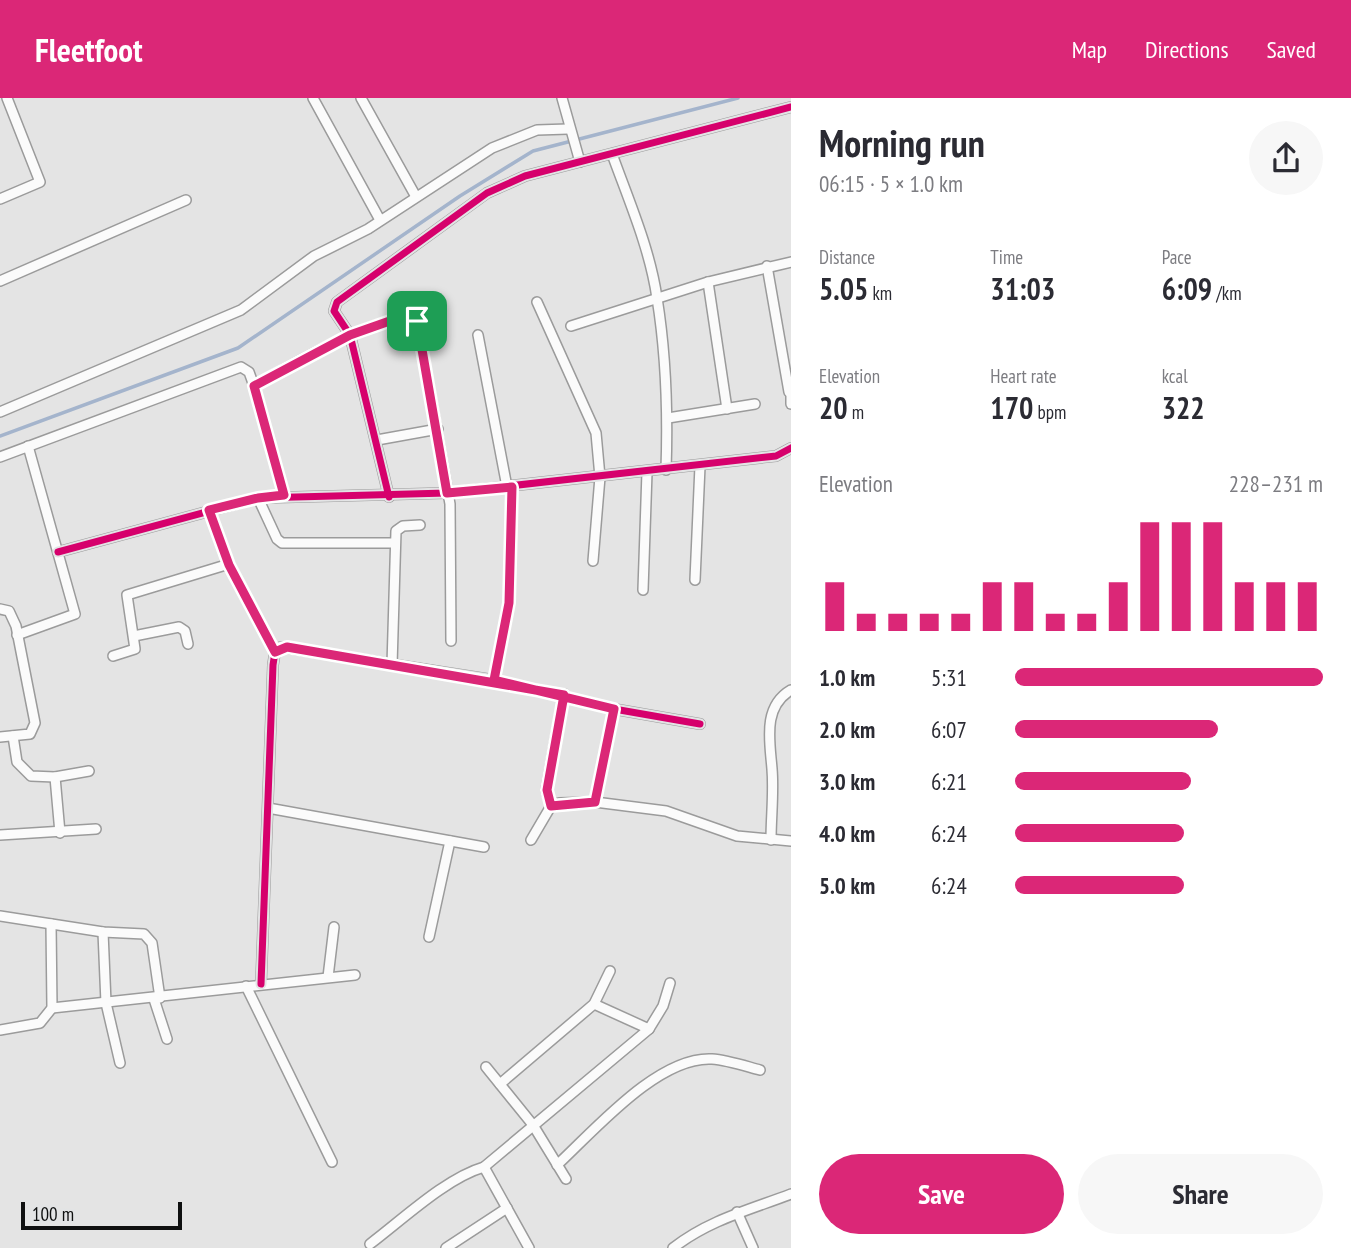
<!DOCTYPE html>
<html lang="en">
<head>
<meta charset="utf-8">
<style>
	body { margin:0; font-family:"PT Sans Narrow",sans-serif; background:#f7f7f7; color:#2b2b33; height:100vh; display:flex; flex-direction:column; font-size:26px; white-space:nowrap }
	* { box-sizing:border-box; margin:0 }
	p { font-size:23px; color:#7c7c81 }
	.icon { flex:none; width:38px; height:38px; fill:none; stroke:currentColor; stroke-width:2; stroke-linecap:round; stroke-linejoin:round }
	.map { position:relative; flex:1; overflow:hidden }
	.side { display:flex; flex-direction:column; background:#fff; width:560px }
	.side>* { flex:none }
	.scale { position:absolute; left:21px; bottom:18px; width:161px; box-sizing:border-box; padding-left:7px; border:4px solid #0f1010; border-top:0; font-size:19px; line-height:24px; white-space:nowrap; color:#0f1010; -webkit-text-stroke:5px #e3e4e5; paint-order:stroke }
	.pin { position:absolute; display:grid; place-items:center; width:60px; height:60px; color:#fff; margin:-30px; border-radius:14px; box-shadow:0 4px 10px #0006 }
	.round { display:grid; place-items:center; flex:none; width:74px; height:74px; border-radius:37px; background:#f7f7f7 }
	.head { display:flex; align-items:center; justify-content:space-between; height:119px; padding:0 28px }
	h1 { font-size:38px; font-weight:600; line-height:52px }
	.metrics { display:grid; grid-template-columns:repeat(3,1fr); gap:10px; height:119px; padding:7px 28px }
	.metrics div { display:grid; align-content:center }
	.metrics b { font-size:30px; font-weight:600 }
	.metrics small { font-size:19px; font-weight:400 }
	.metrics p { font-size:19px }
	.chart { height:196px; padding:14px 28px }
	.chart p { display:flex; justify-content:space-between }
	.chart svg { width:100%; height:126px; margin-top:7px; stroke:#db2777; stroke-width:6 }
	.action { display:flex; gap:14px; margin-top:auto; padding:14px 28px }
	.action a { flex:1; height:80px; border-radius:42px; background:#db2777; color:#fff; font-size:28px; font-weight:600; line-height:80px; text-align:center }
	.action a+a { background:#f7f7f7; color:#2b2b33 }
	ul { padding:0 28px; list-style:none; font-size:23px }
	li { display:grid; grid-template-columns:112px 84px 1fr; align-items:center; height:52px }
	li i { height:18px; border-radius:9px; background:#db2777 }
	header { display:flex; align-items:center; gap:42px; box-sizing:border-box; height:98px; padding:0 35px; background:#db2777; color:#fff }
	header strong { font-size:33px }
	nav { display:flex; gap:38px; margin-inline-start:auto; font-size:24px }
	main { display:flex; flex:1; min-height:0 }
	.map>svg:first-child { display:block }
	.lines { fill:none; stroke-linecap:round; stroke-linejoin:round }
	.stream { stroke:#a4b4cc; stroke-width:3.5 }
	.minor-casing { stroke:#9b9b9b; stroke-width:12 }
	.minor { stroke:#fbfbfb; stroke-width:9 }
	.cycleway-casing { stroke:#e3e4e5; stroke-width:11 }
	.cycleway { stroke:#d6006c; stroke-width:7 }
	.route-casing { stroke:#fff; stroke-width:14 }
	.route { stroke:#db2777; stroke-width:9 }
</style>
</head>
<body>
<header>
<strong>Fleetfoot</strong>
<nav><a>Map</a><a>Directions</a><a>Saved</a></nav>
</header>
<main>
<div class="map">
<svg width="791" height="1150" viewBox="0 0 791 1150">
	<rect width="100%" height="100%" fill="#e4e4e4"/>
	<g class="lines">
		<!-- stream -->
		<path class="stream" d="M0,338l238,-88 222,-152 73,-45 205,-53"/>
		<!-- minor casing -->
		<g class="minor-casing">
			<g id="minor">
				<path d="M313,0l67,122"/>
				<path d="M361,0l54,97"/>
				<path d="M562,0l18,64"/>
				<path d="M612,56c17,47 38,95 45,144 9,56 11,115 9,172"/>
				<path d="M0,101l40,-17 -33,-84"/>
				<path d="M767,168l22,126"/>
				<path d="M0,183l186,-81"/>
				<path d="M708,184l19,127"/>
				<path d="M537,204l59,131 4,44 -7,84"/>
				<path d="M571,228l137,-44 83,-20"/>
				<path d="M478,237l29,152"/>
				<path d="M254,288c27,-15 139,-81 163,-65l33,183 1,137"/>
				<path d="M791,294v12"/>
				<path d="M0,314l241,-102 73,-54 54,-27 124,-81 45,-18 31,-1"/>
				<path d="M668,320l87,-14"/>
				<path d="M377,342l61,-11"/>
				<path d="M0,359l241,-90 8,5 5,14 30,109"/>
				<path d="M389,399l-39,-162 -16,-24 3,-9 150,-109 38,-17 266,-69"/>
				<path d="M258,400l19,41 5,4h113"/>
				<path d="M209,412l20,54 46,88"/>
				<path d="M58,454l200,-54 189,-5 329,-37 15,-8"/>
				<path d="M695,482l5,-114"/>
				<path d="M643,492l4,-118"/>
				<path d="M0,511l9,2 7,15 19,97 -5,11 -30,3"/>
				<path d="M17,537l58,-21 -47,-168"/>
				<path d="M134,538l45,-9 6,4 3,13"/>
				<path d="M113,558l22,-7 -8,-54 102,-31"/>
				<path d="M392,567l4,-134 7,-5 17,-1"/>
				<path d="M494,582l15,-77 3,-116"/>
				<path d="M13,638l4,26 14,14 24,1 34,-6"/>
				<path d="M55,679l5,56"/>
				<path d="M595,704l19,-93"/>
				<path d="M551,708l-5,-16 18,-96"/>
				<path d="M268,710l216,39"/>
				<path d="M0,737l96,-6"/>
				<path d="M531,742l20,-34 8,-3 36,-1 71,9 71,25 54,5"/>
				<path d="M771,742c0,-23 3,-48 1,-71 -2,-27 -10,-62 19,-79"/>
				<path d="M0,818l103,16 41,2 8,9 8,55"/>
				<path d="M103,834l3,71 14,60"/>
				<path d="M429,839l21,-96"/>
				<path d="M328,879l6,-50"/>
				<path d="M261,886l12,-319 2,-13 6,-5 213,33 120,29 86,15"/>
				<path d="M246,888l86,176"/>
				<path d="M154,901l13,40"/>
				<path d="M594,906l55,25"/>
				<path d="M52,910l303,-33"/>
				<path d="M0,932l40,-7 12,-15 -1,-84"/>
				<path d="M486,969l47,58 33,54"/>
				<path d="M500,986l94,-80 16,-33"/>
				<path d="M557,1067c37,-34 101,-109 155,-106 15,1 33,7 48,11"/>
				<path d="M484,1069l45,81"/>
				<path d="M737,1114l16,36"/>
				<path d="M370,1146c32,-24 76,-66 114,-77l165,-138 14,-23 7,-23"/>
				<path d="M446,1150l61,-40"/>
				<path d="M673,1150c36,-28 76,-38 118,-54"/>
			</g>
		</g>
		<!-- minor -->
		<use href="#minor" class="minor"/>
		<!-- cycleway casing -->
		<g class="cycleway-casing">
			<g id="cycleway">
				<path d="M389,399l-39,-162 -16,-24 3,-9 150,-109 38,-17 266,-69"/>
				<path d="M58,454l200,-54 189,-5 329,-37 15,-8"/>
				<path d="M261,886l12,-319 2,-13 6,-5 213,33 120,29 86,15"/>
			</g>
		</g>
		<!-- cycleway -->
		<use href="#cycleway" class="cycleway"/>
	</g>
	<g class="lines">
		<!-- route casing -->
		<g class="route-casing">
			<path id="route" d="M417,223l-6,-4h-10l-51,18 -96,51 30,109 -26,3 -49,12 20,55 46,87 12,-5 277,48 -17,95 4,16 44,-4 19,-93 -120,-29 15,-77 3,-116 -65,6 -30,-172"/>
		</g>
		<!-- route -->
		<use href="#route" class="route"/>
	</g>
</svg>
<div class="scale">100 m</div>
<div class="pin" style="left:417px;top:223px;background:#1e9e55"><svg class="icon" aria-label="arrive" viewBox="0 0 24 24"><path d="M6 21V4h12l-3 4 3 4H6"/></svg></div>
</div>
<section class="side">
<div class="head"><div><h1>Morning run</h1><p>06:15 · 5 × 1.0 km</p></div><a class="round"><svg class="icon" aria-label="share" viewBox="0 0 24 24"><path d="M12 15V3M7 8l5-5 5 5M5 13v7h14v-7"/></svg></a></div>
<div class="metrics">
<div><p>Distance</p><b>5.05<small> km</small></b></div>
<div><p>Time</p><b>31:03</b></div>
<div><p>Pace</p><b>6:09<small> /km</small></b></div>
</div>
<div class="metrics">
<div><p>Elevation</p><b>20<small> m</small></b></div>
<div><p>Heart rate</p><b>170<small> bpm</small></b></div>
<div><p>kcal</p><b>322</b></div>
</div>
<div class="chart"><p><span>Elevation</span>228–231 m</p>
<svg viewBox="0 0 160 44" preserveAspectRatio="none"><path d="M5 44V27M15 44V38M25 44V38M35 44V38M45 44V38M55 44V27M65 44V27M75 44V38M85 44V38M95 44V27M105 44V6M115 44V6M125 44V6M135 44V27M145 44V27M155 44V27"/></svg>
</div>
<ul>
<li><b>1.0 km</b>5:31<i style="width:100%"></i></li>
<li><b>2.0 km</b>6:07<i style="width:66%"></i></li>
<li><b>3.0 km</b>6:21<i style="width:57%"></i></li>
<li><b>4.0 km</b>6:24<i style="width:55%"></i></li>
<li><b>5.0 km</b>6:24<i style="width:55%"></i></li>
</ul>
<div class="action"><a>Save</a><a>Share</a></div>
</section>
</main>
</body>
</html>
